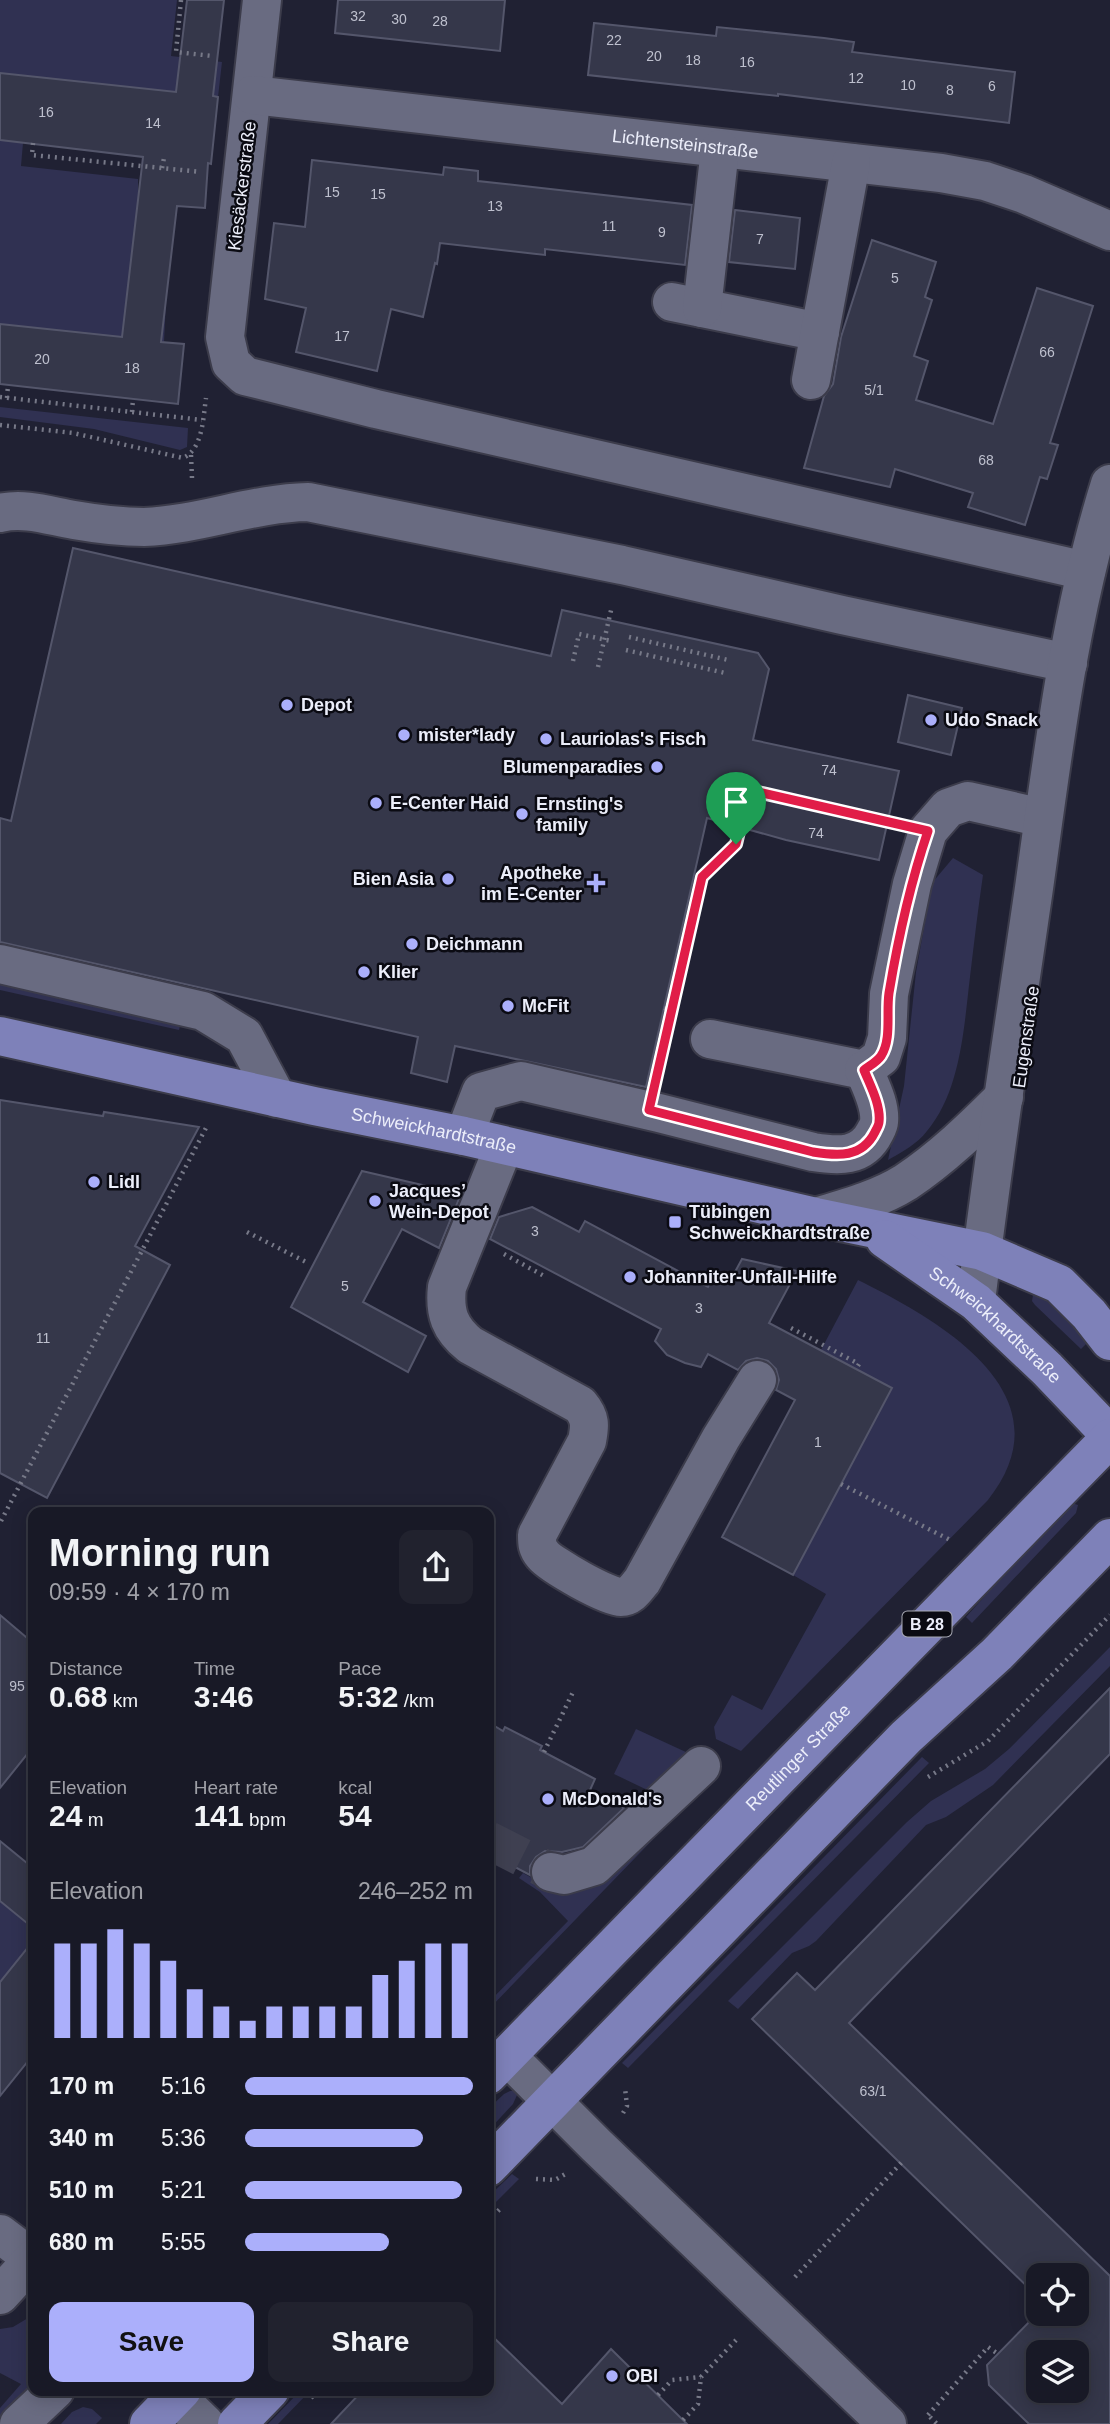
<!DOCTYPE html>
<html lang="en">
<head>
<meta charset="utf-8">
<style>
	body { margin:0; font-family:Arial,sans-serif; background:#21222e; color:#f1f3f6; height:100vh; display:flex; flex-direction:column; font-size:26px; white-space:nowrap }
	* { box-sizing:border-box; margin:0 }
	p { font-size:23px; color:#9fa0a7 }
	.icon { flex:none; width:38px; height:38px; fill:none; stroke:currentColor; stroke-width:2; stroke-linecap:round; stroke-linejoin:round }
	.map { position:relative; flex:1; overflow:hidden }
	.sheet { position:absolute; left:28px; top:1507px; width:466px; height:889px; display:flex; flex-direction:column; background:#181926; border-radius:14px; box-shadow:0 4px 18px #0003,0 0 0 2px #363843 }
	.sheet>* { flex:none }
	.controls { position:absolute; left:1026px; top:2263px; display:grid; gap:14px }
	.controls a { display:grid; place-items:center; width:63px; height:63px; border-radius:14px; background:#181926; box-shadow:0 4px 18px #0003,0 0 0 2px #363843; font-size:35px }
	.pin { position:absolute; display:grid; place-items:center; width:60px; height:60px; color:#fff; margin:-72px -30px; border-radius:50% 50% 50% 0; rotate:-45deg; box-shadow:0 0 7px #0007 }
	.pin .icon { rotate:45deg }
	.round { display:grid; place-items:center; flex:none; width:74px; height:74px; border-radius:14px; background:#21222e }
	.summary { display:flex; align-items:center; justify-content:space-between; height:119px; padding:0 21px }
	h1 { font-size:38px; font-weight:700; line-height:52px }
	.metrics { display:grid; grid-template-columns:repeat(3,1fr); gap:10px; height:119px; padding:7px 21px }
	.metrics div { display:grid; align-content:center }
	.metrics b { font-size:30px; font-weight:700 }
	.metrics small { font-size:19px; font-weight:400 }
	.metrics p { font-size:19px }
	.chart { height:196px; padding:14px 21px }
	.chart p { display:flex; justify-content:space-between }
	.chart svg { width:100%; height:126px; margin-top:7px; stroke:#abaffb; stroke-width:6 }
	.cta { display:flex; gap:14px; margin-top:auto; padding:14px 21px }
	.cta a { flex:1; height:80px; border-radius:14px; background:#abaffb; color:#111; font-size:28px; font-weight:700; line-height:80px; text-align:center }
	.cta a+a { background:#21222e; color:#f1f3f6 }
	ul { padding:0 21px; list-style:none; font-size:23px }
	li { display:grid; grid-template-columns:112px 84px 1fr; align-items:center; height:52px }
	li i { height:18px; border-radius:9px; background:#abaffb }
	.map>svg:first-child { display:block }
	.green { fill:#303152 }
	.building { fill:#35374a; stroke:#54566b; stroke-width:2; fill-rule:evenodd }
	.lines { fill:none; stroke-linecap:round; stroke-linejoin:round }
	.minor-tunnel { stroke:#3f4051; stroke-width:38; stroke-dasharray:38 19; stroke-linecap:butt }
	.minor-casing { stroke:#3c3c4b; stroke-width:42 }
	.major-casing { stroke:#3c3c4b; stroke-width:42 }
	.path { stroke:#777988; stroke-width:4.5; stroke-dasharray:2 5; stroke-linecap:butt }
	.minor { stroke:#696b81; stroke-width:38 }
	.major { stroke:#7e81b9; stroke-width:38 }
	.route-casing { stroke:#fff; stroke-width:14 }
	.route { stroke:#e11d48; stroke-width:9 }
	.poi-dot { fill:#abaffb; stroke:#0b0b13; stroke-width:2.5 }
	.labels { text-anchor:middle; stroke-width:5; stroke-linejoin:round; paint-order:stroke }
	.number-label { font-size:14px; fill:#bec0ce }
	.shield { fill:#0b0b13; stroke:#a8aab5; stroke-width:2 }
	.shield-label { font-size:16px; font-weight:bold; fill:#eceefa }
	.street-label { font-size:18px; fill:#eceefa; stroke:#0b0b13 }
	.poi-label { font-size:18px; font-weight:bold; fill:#eceefa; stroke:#0b0b13; text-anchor:start }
</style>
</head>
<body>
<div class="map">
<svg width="1110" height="2424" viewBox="0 0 1110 2424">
	<rect width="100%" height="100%" fill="#202133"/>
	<!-- green -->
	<g class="green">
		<path d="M0,0h177l-6,56 51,6 -4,35 -218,-24z"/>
		<path d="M0,140l23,3 -2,23 117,13v23l-11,95 39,4 -2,41 -164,-18z"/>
		<path d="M0,407l188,21 -1,19 -7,3 -86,-21 -94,-12z"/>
		<path d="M953,858l30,17c-5,34 -9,68 -13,102 -6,49 -9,114 -43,154 -10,13 -25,21 -39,29l16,-74 12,-114 16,-89z"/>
		<path d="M0,978l181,44 -2,8 -179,-40z"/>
		<path d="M858,1280c83,41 213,115 130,220l-247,251 -25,-12 -2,-12 18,-32 30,15 64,-116 -33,-19 99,-187 -71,-38z"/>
		<path d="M1033,1295c18,2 43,33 55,47l-7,7 -46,-44 -3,-4z"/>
		<path d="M1072,1503l6,2 -2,8 -104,110 -6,-6 100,-112z"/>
		<path d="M1110,1647v19l-117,119 -47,32 -20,8 -110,116 -7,5 -17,7 -54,56 -10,-8 179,-179 24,-21 54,-32 24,-20z"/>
		<path d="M636,1729l52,24 -22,46 -52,-25z"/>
		<path d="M922,1757l7,6 -301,305 -6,-5z"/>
		<path d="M690,1787l7,7 -209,216v-7l80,-82 -28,-29 -21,-14 4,-5c22,12 42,22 67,15z"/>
		<path d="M0,1901l33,27v13l-33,41z"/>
		<path d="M510,2091h4l3,4 -4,9 -25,27v-22l16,-15z"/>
		<path d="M512,2174l7,5 -31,31v-13z"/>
		<path d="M33,2315v75l-18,26h-15v-8l21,-24 -21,-11v-44l13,-2z"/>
		<path d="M301,2390l9,1 -32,33h-10z"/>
		<path d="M83,2407l9,2 10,9 -6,6h-35l11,-12z"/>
	</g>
	<!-- building -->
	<g class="building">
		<path d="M187,0h37l-11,96 5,1 -7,67 -3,-1 -3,45 -28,-2 -16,136 23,2 -6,60 -178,-20v-60l122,13 21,-180 -143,-17v-67l176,19z"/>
		<path d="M338,0h167l-5,51 -165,-18z"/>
		<path d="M594,23l122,13 1,-9 107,11 30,4 -2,10 163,20 -6,51 -231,-29v2l-190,-21z"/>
		<path d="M312,160l131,15 1,-8 34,4v10l214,24 -7,60 -140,-16v6l-105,-12 -3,21 -2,-1 -12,54 -32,-8 -14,62 -81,-19 10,-44 -41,-9 9,-76 31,4z"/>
		<path d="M735,210l65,8 -5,51 -66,-7z"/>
		<path d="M872,240l64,22 -11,35 7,3 -18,56 14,5 -12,39 77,24 44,-136 56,18 -43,137 8,2 -11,34 -7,-2 -15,48 -57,-18 5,-14 -78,-24 -5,18 -86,-19 20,-72 9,-12 8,-47z"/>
		<path d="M73,548l478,108 11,-46 196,43 11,16 -16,71 146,31 -20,89 -93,-20 -79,-22 -61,269 -191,-41 -8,36 -36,-9 7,-36 -418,-95v-124l11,3z"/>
		<path d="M908,695l54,13 -11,47 -53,-13z"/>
		<path d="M0,1100l103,16 1,-4 95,15 -64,119 35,19 -123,233 -47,-25z"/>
		<path d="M362,1171l99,23 -22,54 -37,-19 -39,73 63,34 -18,36 -117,-65z"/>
		<path d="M532,1207l47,25 6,-11 123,66 6,-12 15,8 13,-24 55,12 -28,52 123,65 -99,187 -71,-38 73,-137 -19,-10 3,-10 -3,-11 -8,-8 -11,-3 -11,3 -8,9 -30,-16 -7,13 -16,-4 -18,-8 -12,-14 6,-12 -171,-90 9,-22z"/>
		<path d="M0,1615l33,28v104l-33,41z"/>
		<path d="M1110,1688v66l-261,269 261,253v148h-81l-40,-39 -2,-20 51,-52 38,1v-39h-38v22l-286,-278 45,-46 18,17zM1038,2352h38v38h-38z"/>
		<path d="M488,1722l15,9 2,-4 37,19 -2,4 55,29 -5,11 34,18 -41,39 -21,5 -17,-1 -9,6 -6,9v9l-42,-22z"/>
		<path d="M0,1841l33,27v60l-33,-27z"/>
		<path d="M33,1941v114l-33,41v-114z"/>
		<path d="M488,2332l74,72 49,-55 76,75h-356l32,-34h125z"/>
	</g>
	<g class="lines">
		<!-- minor-tunnel -->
		<path class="minor-tunnel" d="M488,1840l63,32"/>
		<!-- minor casing -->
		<g class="minor-casing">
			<g id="minor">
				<path d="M262,0l-37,337 6,26 14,13 131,33 710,162"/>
				<path id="s1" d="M252,95l689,78 44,8 39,13 86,37"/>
				<path d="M672,302l148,30"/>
				<path d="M702,308l18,-159"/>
				<path d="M811,380l40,-217"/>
				<path d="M0,513c25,-6 50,3 74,7 23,4 47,7 70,7 56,-2 108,-24 164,-25l314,63 220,50 226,48"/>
				<path d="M0,964l203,47 41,25 33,62"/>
				<path d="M710,1039l154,31 17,-13 6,-19 2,-44 23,-110 16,-53 20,-23 20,-7 75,17"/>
				<path d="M464,1136l17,-44 40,-11 138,32 154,39c25,4 49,6 62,-20 1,-2 4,-7 4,-10 2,-17 -9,-37 -15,-52"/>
				<path d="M504,1146l-57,141c-3,26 3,42 23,58l110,60c11,13 10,21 7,36l-50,94c0,8 0,13 6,20 8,10 66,43 78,42 10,0 15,-9 21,-16l79,-143 36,-58"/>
				<path d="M816,1217c30,-9 63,-18 90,-35 36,-24 67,-54 98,-85"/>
				<path d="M976,1302c16,-138 38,-276 58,-414 19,-135 35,-273 76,-404"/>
				<path d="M551,1872l13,3 30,-9 107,-100"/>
				<path d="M507,2056l89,89 291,279"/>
				<path d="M0,2234l33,25"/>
				<path d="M0,2295l33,-36"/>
				<path d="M170,2390l35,34"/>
				<path d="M19,2424l36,-34"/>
			</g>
		</g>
		<!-- major casing -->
		<g class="major-casing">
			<g id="major">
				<path id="s2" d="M0,1036l314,70 150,30 352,81 166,34 77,33 30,30 21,27"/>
				<path id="s3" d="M885,1239l91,63 71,67 63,66"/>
				<path id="s4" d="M488,2075l622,-637"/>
				<path d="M488,2167l418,-430 91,-83 113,-116"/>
				<path d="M149,2424l33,-34"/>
				<path d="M237,2424l33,-34"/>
			</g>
		</g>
		<!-- path -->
		<g class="path">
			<path d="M181,0l-5,52 37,4"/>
			<path d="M33,143l-1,12 169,17"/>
			<path d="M162,168l2,-10"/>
			<path d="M0,397l202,23"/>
			<path d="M7,398l1,-13"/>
			<path d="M132,412l1,-13"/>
			<path d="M0,425l73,8 110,25c20,-9 20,-40 23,-60"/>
			<path d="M191,455l1,23"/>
			<path d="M629,637l99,23"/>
			<path d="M626,650l99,23"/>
			<path d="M573,661l6,-27 32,7"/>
			<path d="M598,667l14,-61"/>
			<path d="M741,788l146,34"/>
			<path d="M664,1008l7,3"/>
			<path d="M668,1026l34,-149 34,-33 13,-54"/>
			<path d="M658,1070l8,-36"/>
			<path d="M247,1232l61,31"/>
			<path d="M504,1254l42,23"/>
			<path d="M791,1328l68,36 -3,5"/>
			<path d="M841,1484l111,57"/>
			<path d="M1,1521l207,-397"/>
			<path d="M544,1752l29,-60"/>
			<path d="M928,1777l60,-36 122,-126"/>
			<path d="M623,2113l4,-7 -2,-18"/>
			<path d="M536,2179l19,1 12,-7"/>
			<path d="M488,2221l14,-14"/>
			<path d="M795,2277l107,-115"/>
			<path d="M658,2395l14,-15 29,-3"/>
			<path d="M311,2398l8,-8"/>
			<path d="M928,2415l60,-68 10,7"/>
			<path d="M930,2417l7,7"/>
			<path d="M683,2420l15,-16 3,-27 38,-40"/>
		</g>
		<!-- minor -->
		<use href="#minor" class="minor"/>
		<!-- major -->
		<use href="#major" class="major"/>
	</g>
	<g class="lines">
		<!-- route casing -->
		<g class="route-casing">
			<path id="route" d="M749,790l179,41c-18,53 -30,108 -39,162 -3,20 3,46 -8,63 -4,6 -12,10 -17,14 6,15 17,35 15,52 0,3 -3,8 -4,10 -13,26 -37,24 -62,20l-164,-42 53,-233 34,-33z"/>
		</g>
		<!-- route -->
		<use href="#route" class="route"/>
	</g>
	<!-- markers -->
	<g class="poi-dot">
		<circle cx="287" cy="705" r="7"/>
		<circle cx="931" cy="720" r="7"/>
		<circle cx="404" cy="735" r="7"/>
		<circle cx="546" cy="739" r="7"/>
		<circle cx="657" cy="767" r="7"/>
		<circle cx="376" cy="803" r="7"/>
		<circle cx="522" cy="814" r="7"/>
		<circle cx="448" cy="879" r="7"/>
		<path d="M592.5 872.5h7v7h7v7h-7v7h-7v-7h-7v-7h7z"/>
		<circle cx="412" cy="944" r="7"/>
		<circle cx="364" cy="972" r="7"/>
		<circle cx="508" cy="1006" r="7"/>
		<circle cx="94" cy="1182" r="7"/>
		<circle cx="375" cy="1201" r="7"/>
		<rect x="668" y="1215" width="14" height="14" rx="3.5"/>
		<circle cx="630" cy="1277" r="7"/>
		<circle cx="548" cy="1799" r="7"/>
		<circle cx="612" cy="2376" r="7"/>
	</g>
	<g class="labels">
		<!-- number labels -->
		<g class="number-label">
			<text x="358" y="21">32</text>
			<text x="399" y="24">30</text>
			<text x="440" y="26">28</text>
			<text x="614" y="45">22</text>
			<text x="654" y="61">20</text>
			<text x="693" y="65">18</text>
			<text x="747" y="67">16</text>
			<text x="856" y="83">12</text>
			<text x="908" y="90">10</text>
			<text x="992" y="91">6</text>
			<text x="950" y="95">8</text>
			<text x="46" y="117">16</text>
			<text x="153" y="128">14</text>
			<text x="332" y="197">15</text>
			<text x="378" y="199">15</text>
			<text x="495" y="211">13</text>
			<text x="609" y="231">11</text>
			<text x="662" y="237">9</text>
			<text x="760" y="244">7</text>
			<text x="895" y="283">5</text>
			<text x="342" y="341">17</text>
			<text x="1047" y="357">66</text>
			<text x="42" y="364">20</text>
			<text x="132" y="373">18</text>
			<text x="874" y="395">5/1</text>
			<text x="986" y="465">68</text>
			<text x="829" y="775">74</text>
			<text x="816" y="838">74</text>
			<text x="535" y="1236">3</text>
			<text x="345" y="1291">5</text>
			<text x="699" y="1313">3</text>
			<text x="43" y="1343">11</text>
			<text x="818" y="1447">1</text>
			<text x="17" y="1691">95</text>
			<text x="873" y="2096">63/1</text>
		</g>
		<!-- shield labels -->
		<rect class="shield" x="902.5" y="1611.5" width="49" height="25" rx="5"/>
		<g class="shield-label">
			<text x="927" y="1630">B 28</text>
		</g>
		<!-- street labels -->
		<g class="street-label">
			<text dy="6" stroke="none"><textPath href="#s1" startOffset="436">Lichtensteinstraße</textPath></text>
			<text transform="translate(242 186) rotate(-83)" y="6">Kiesäckerstraße</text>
			<text transform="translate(1026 1037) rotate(-82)" y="6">Eugenstraße</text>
			<text dy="6" stroke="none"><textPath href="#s2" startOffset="444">Schweickhardtstraße</textPath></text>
			<text dy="6" stroke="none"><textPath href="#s3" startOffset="140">Schweickhardtstraße</textPath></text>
			<text dy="6" stroke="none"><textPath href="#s4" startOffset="444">Reutlinger Straße</textPath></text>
		</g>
		<!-- poi labels -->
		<g class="poi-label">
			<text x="301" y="711">Depot</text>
			<text x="945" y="726">Udo Snack</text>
			<text x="418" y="741">mister*lady</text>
			<text x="560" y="745">Lauriolas's Fisch</text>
			<text x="643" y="773" text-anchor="end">Blumenparadies</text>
			<text x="390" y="809">E-Center Haid</text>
			<text x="536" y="810">Ernsting's<tspan x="536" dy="21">family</tspan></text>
			<text x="582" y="879" text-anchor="end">Apotheke<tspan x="582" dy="21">im E-Center</tspan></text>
			<text x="434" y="885" text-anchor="end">Bien Asia</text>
			<text x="426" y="950">Deichmann</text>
			<text x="378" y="978">Klier</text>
			<text x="522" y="1012">McFit</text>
			<text x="108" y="1188">Lidl</text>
			<text x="389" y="1197">Jacques’<tspan x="389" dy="21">Wein-Depot</tspan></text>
			<text x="689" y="1218">Tübingen<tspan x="689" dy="21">Schweickhardtstraße</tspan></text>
			<text x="644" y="1283">Johanniter-Unfall-Hilfe</text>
			<text x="562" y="1805">McDonald's</text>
			<text x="626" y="2382">OBI</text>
		</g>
	</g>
</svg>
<div class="controls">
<a><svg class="icon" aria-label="locate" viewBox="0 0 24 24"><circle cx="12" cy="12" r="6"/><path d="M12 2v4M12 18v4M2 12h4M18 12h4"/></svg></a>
<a><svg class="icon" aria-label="layers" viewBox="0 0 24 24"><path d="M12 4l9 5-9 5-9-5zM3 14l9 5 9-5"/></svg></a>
</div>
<div class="pin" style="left:736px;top:844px;background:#1e9e55"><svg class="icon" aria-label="arrive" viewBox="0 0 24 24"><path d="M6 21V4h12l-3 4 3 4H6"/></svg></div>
<section class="sheet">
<div class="summary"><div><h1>Morning run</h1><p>09:59 · 4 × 170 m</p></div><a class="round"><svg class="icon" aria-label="share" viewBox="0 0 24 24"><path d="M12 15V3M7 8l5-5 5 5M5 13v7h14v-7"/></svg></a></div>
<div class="metrics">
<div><p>Distance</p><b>0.68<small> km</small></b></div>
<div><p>Time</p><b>3:46</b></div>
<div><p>Pace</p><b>5:32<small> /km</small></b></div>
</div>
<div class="metrics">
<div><p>Elevation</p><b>24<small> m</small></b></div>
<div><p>Heart rate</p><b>141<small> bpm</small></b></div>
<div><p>kcal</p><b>54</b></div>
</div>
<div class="chart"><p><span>Elevation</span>246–252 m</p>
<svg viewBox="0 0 160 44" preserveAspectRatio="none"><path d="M5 44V11M15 44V11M25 44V6M35 44V11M45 44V17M55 44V27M65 44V33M75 44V38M85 44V33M95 44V33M105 44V33M115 44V33M125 44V22M135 44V17M145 44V11M155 44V11"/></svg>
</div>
<ul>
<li><b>170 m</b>5:16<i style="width:100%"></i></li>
<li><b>340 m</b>5:36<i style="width:78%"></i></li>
<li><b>510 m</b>5:21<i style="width:95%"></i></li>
<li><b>680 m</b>5:55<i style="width:63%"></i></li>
</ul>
<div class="cta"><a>Save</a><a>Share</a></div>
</section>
</div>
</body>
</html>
